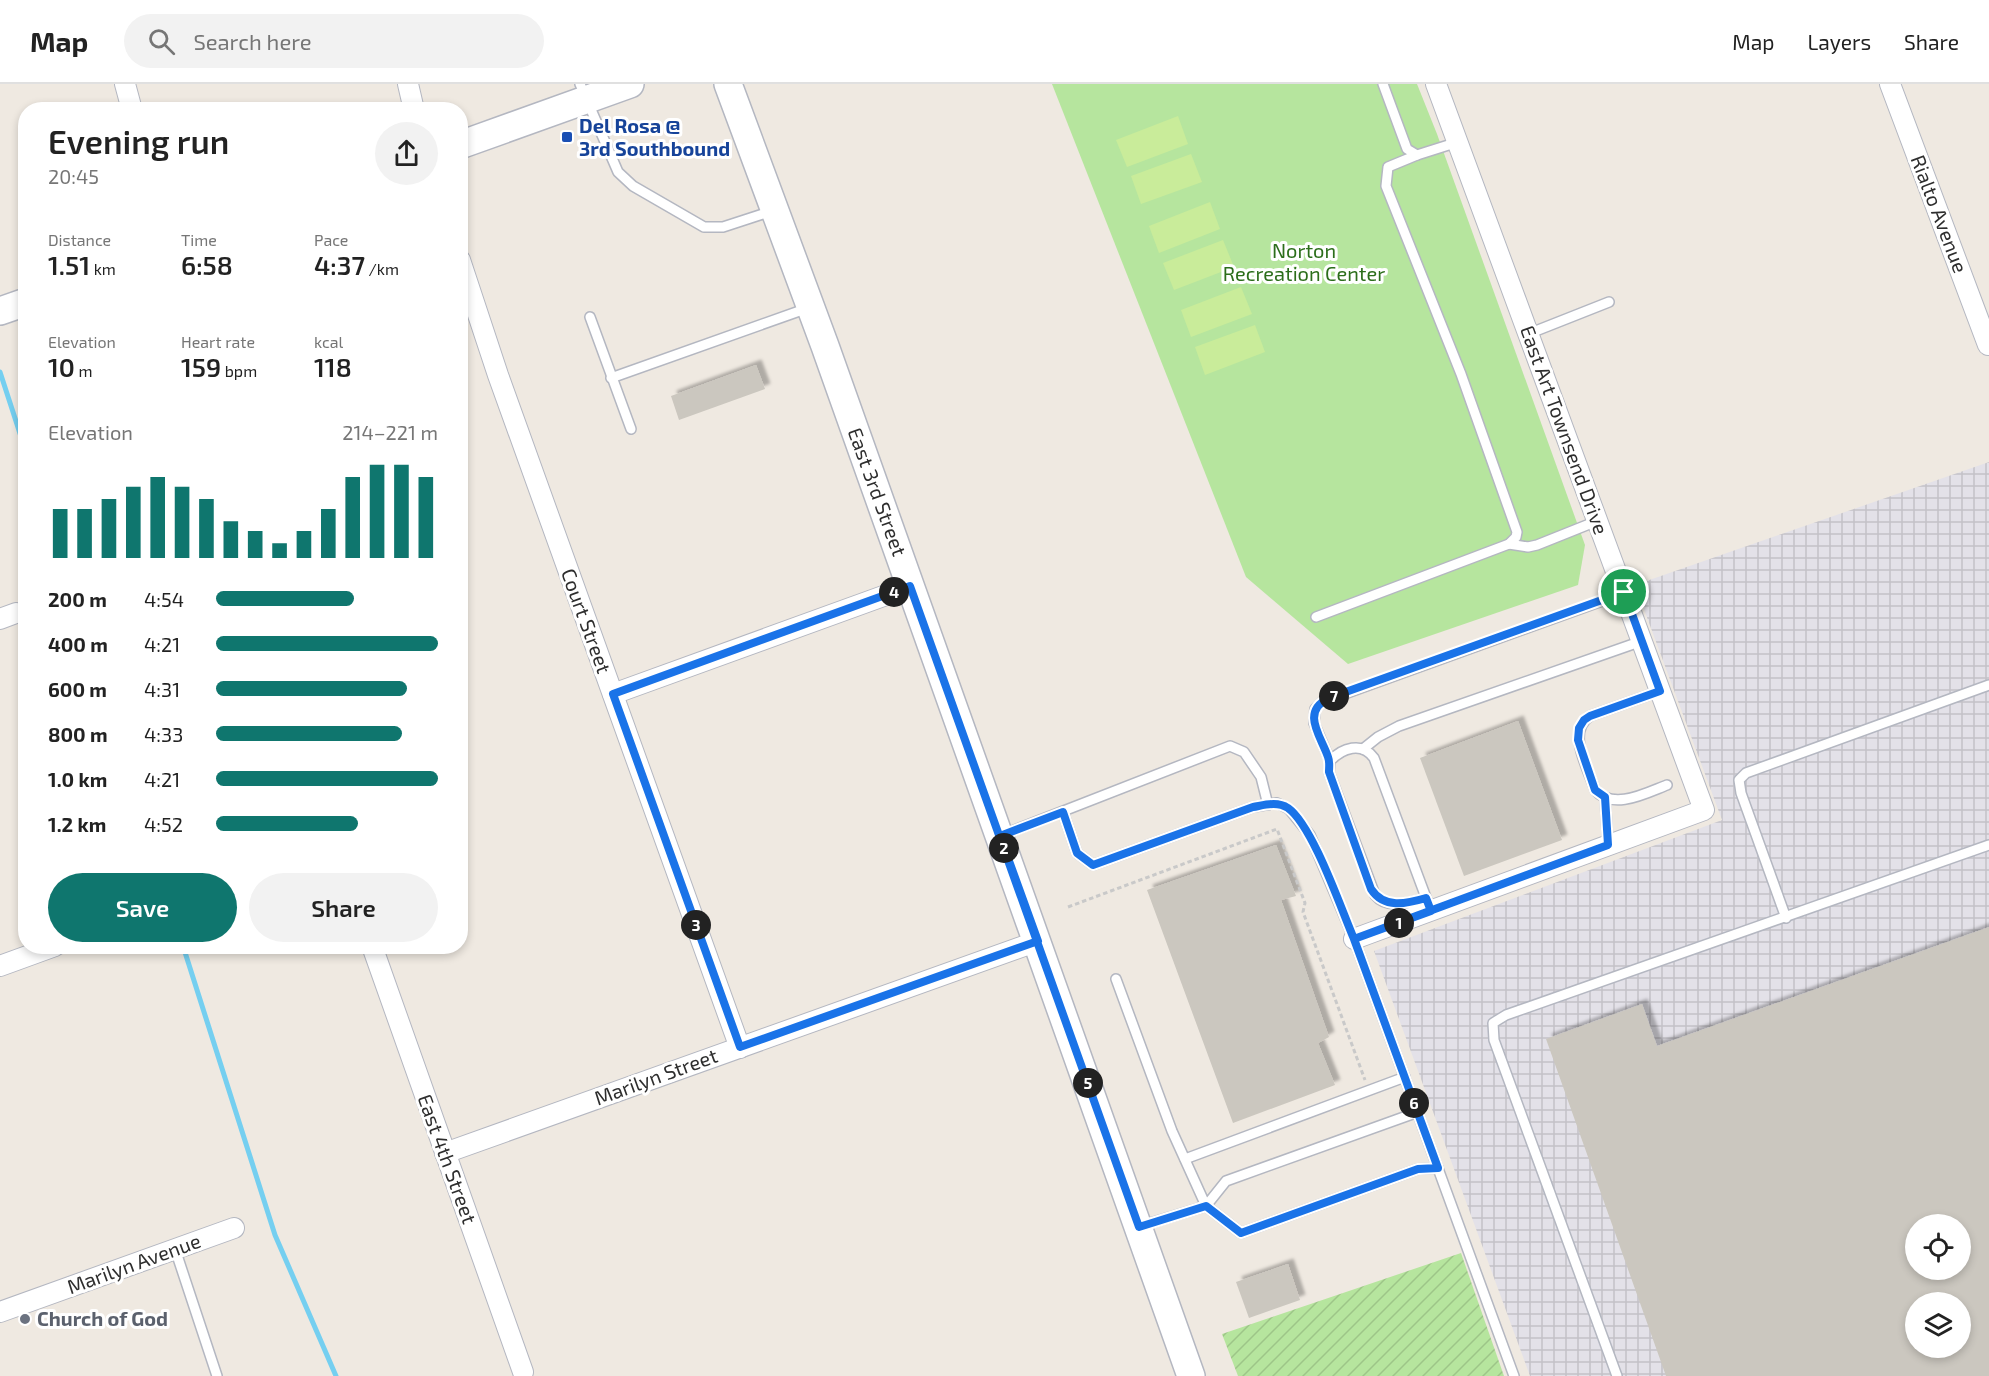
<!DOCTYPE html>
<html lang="en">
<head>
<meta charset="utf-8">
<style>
	body { margin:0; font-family:"Exo 2",sans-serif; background:#f2f2f2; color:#222; height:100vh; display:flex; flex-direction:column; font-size:22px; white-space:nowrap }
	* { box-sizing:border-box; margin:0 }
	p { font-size:20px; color:#767676 }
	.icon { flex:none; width:33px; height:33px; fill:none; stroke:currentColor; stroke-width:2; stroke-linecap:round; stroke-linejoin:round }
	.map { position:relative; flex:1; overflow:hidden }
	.drawer { position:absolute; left:18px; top:18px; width:450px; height:852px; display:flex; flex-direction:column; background:#fff; border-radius:24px; box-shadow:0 3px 9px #0003 }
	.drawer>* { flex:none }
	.buttons { position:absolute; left:1905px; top:1130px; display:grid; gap:12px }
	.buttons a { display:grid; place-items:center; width:66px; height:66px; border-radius:50%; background:#fff; box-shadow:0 3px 9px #0003; font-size:30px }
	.pin { position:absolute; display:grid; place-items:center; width:51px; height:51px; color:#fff; margin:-26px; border:3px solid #fff; border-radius:50%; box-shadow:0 2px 6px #0007 }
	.km { position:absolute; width:30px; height:30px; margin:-15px; border-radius:50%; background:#222; color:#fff; font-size:16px; line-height:30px; text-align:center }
	.round { display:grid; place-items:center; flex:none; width:63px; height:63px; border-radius:32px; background:#f2f2f2 }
	.summary { display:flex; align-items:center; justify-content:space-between; height:102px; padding:0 30px }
	h1 { font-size:33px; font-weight:600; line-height:45px }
	.figures { display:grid; grid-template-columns:repeat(3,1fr); gap:9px; height:102px; padding:6px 30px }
	.figures div { display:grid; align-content:center }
	.figures b { font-size:26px; font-weight:600 }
	.figures small { font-size:16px; font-weight:400 }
	.figures p { font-size:16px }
	.chart { height:168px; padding:12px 30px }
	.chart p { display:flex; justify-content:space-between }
	.chart svg { width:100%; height:108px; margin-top:6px; stroke:#0f766e; stroke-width:6 }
	.action { display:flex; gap:12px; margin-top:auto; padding:12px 30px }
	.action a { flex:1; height:69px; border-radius:36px; background:#0f766e; color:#fff; font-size:24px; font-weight:600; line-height:69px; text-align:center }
	.action a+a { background:#f2f2f2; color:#222 }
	ul { padding:0 30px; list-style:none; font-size:20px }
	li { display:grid; grid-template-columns:96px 72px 1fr; align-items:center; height:45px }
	li i { height:15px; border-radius:8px; background:#0f766e }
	header { display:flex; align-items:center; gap:36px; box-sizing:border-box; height:84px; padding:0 30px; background:#fff; border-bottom:2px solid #e0e0e0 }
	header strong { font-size:28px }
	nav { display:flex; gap:33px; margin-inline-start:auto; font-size:21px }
	.search { width:420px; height:54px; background:#f2f2f2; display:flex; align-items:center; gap:15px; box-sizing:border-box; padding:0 21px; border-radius:33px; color:#767676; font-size:22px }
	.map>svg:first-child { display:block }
	.industrial { fill:url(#industrial-grid); fill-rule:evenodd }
	.park { fill:#b6e59e }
	.garden { fill:url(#garden-furrows) }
	.pitch { fill:#c9ec9a }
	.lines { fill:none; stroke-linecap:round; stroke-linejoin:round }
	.stream { stroke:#75cff0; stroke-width:5 }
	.building { fill:#cbc7bf; fill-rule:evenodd; filter:url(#shadow) }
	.lane-casing { stroke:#b4b7c1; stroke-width:12 }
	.street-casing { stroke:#b4b7c1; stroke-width:22 }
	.secondary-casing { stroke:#b4b7c1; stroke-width:30 }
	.path { stroke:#c9c9c9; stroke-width:3; stroke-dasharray:4.5 3; stroke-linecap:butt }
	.lane { stroke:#fff; stroke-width:9 }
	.street { stroke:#fff; stroke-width:20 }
	.secondary { stroke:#fff; stroke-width:27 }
	.route-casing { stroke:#fff; stroke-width:12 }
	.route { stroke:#1a73e8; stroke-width:8 }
	.transit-dot { fill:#1a4fb4; stroke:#fff; stroke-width:2 }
	.worship-dot { fill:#6b7280; stroke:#fff; stroke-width:2 }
	.labels { text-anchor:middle; stroke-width:6; stroke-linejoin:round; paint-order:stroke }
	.transit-label { font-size:20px; font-weight:bold; fill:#164399; stroke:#fff; text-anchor:start }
	.street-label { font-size:20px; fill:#2e2e2e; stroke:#fff }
	.park-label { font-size:20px; fill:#2c6e1b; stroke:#fff }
	.worship-label { font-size:20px; font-weight:bold; fill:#5b616d; stroke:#fff; text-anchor:start }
</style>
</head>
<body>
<header>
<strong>Map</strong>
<div class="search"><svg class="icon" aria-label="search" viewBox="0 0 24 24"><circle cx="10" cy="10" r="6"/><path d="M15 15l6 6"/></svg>Search here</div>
<nav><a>Map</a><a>Layers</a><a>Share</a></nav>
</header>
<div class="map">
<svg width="1989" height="1292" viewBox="0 0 1989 1292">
	<defs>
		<pattern id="industrial-grid" width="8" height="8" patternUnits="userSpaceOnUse" patternTransform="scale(1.5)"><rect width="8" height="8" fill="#e3e1e8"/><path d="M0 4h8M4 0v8" fill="none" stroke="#c3c1c7"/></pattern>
		<pattern id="garden-furrows" width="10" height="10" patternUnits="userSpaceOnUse" patternTransform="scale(1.5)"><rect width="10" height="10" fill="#b6e59e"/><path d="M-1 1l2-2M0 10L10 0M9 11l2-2" fill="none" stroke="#9dc588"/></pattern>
		<filter id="shadow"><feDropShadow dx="5.5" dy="-5.5" stdDeviation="1.5" flood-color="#0004"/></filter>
	</defs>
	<rect width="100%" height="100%" fill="#efe9e1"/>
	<!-- industrial -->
	<path class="industrial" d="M1989,378v914h-459l-156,-425 348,-131 -87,-235zM1916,1140h44v45h-44zM1916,1218h44v45h-44z"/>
	<!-- park -->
	<path class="park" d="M1052,0h365l20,50 148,411 -7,40 -230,79 -102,-87z"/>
	<!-- garden -->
	<path class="garden" d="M1461,1169l43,123h-266l-16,-42z"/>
	<!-- pitch -->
	<g class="pitch">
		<path d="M1178,32l10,28 -61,23 -11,-27z"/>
		<path d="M1191,70l11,28 -61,22 -10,-28z"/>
		<path d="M1210,118l10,27 -61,24 -10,-27z"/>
		<path d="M1223,156l11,27 -60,23 -11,-27z"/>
		<path d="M1241,203l11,27 -61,23 -10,-27z"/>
		<path d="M1255,241l10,27 -60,23 -10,-28z"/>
	</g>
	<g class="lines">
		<!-- stream -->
		<g class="stream">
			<path d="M0,288l26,80"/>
			<path d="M183,862l92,289 61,141"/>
		</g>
	</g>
	<!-- building -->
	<g class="building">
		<path d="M756,281l9,24 -86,31 -8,-24z"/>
		<path d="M1518,637l44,119 -98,36 -44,-118z"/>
		<path d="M1276,761l20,51 -15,4 48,137 -11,6 17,42 -102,38 -86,-233z"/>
		<path d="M1989,843v449h-323l-120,-337 96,-35 15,42zM1916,1140h44v45h-44zM1916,1218h44v45h-44z"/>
		<path d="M1288,1180l12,36 -51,18 -13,-36z"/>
	</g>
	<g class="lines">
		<!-- lane casing -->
		<g class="lane-casing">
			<g id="lane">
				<path d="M580,0l38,88 15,14 71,41h19l49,-16"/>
				<path d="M1383,0l24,65 10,6 41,-13"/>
				<path d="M590,233l41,112"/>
				<path d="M1528,250l81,-32"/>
				<path d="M611,294l197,-70"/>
				<path d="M1509,460l19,3 9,-2 60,-24"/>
				<path d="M1316,533l193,-73 7,-7 1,-5 -56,-158 -75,-188 2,-19 29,-12"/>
				<path d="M1660,607l-70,25c-24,16 -2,52 5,74 18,21 51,3 72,-5"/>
				<path d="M1363,665l15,-12 21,-11 243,-85"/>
				<path d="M1330,677l-16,-38 1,-14 7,-7 302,-109"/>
				<path d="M1605,713l3,48"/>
				<path d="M1063,728l14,41 16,12 160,-58 24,-4 12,6 21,26 44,104 160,437"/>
				<path d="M1002,751l228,-89 14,6 17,25 7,28"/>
				<path d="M1426,814c-16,5 -39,12 -51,-3l-46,-123 1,-11c12,-13 32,-20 44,-3l57,153"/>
				<path d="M1786,834l-45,-125 -2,-13 7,-7 243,-88"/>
				<path d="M1116,895l56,152 34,75 20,-25 192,-69"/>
				<path d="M1185,1075l220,-82"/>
				<path d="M1141,1142l65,-20 35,27 177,-64 20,-1"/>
				<path d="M175,1165l42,127"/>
				<path d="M1617,1292l-123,-336 -1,-17 13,-8 483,-170"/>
			</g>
		</g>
		<!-- street casing -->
		<g class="street-casing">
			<g id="street">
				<path d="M125,0l7,26"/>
				<path d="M408,0l6,26"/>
				<path d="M1890,0l98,261"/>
				<path d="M460,176l38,115 242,673"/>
				<path d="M0,535l16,-6"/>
				<path d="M613,610l298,-108"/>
				<path d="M1354,855l350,-129 -268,-726"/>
				<path d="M372,862l151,426"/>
				<path d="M0,882l55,-20"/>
				<path d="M445,1069l593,-212"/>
				<path d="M0,1228l234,-84"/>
			</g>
		</g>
		<!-- secondary casing -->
		<g class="secondary-casing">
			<g id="secondary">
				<path d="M728,0l97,262 366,1030"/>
				<path d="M460,61l170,-61"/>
				<path d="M0,227l26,-9"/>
			</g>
		</g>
		<!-- path -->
		<path class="path" d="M1068,823l209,-78 28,74 -2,9 62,168"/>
		<!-- lane -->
		<use href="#lane" class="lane"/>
		<!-- street -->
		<use href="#street" class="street"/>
		<!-- secondary -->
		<use href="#secondary" class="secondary"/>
	</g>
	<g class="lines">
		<!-- route casing -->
		<g class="route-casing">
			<path id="route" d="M1624,508l36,99 -70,25 -6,4 -5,8 -1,12 17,50 10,7 3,48 -254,94c-13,-30 -41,-113 -66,-131 -11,-7 -23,-3 -35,-1l-160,58 -16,-12 -14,-41 -63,24 38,105 -298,106 -127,-353 297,-108c77,213 153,427 229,641l67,-21 35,27 177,-64 20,-1 -84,-229 77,-28 -5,-13c-20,6 -42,11 -55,-9l-42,-117c0,-5 1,-10 -1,-15 -7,-21 -28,-45 1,-59l295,-106"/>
		</g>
		<!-- route -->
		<use href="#route" class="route"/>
	</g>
	<!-- markers -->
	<rect class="transit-dot" x="561" y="47" width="12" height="12" rx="3"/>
	<circle class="worship-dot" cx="25" cy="1235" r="6"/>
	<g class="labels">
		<!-- transit labels -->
		<g class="transit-label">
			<text x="579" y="49">Del Rosa @<tspan x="579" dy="23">3rd Southbound</tspan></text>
		</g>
		<!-- street labels -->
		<g class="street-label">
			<text transform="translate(1939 130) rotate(69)" y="7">Rialto Avenue</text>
			<text transform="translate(1564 346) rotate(70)" y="7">East Art Townsend Drive</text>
			<text transform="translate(877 408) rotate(70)" y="7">East 3rd Street</text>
			<text transform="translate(586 537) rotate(70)" y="7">Court Street</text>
			<text transform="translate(656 993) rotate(-20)" y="7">Marilyn Street</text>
			<text transform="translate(447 1075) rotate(70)" y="7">East 4th Street</text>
			<text transform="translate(134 1180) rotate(-20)" y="7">Marilyn Avenue</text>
		</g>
		<!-- park labels -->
		<g class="park-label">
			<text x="1304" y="174">Norton<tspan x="1304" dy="23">Recreation Center</tspan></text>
		</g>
		<!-- worship labels -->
		<g class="worship-label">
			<text x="37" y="1242">Church of God</text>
		</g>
	</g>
</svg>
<div class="buttons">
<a><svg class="icon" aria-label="locate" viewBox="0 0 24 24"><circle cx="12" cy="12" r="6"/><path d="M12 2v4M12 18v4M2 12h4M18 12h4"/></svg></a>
<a><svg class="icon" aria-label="layers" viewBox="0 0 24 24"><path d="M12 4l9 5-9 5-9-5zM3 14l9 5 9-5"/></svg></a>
</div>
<div class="pin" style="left:1624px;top:508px;background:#1e9e55"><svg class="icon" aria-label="arrive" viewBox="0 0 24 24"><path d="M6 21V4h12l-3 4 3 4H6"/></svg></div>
<b class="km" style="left:1399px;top:839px">1</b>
<b class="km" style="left:1004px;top:764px">2</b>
<b class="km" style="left:696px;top:841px">3</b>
<b class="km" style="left:894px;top:508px">4</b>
<b class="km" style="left:1088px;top:999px">5</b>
<b class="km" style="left:1414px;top:1019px">6</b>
<b class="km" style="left:1334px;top:612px">7</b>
<section class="drawer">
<div class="summary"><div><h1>Evening run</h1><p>20:45</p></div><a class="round"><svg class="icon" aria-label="share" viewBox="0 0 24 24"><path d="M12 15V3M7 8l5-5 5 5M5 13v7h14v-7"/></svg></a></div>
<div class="figures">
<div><p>Distance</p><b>1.51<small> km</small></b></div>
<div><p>Time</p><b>6:58</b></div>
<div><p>Pace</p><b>4:37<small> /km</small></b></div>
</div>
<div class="figures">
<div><p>Elevation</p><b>10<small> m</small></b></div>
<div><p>Heart rate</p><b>159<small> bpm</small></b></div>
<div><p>kcal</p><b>118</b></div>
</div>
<div class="chart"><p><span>Elevation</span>214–221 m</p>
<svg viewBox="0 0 160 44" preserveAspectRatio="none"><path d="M5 44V24M15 44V24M25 44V20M35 44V15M45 44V11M55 44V15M65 44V20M75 44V29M85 44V33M95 44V38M105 44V33M115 44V24M125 44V11M135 44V6M145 44V6M155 44V11"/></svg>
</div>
<ul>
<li><b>200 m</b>4:54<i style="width:62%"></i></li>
<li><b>400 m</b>4:21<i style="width:100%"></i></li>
<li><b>600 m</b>4:31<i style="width:86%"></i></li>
<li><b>800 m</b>4:33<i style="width:84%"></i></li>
<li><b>1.0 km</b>4:21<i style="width:100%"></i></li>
<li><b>1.2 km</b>4:52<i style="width:64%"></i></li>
</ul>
<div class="action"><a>Save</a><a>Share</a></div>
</section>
</div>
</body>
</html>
